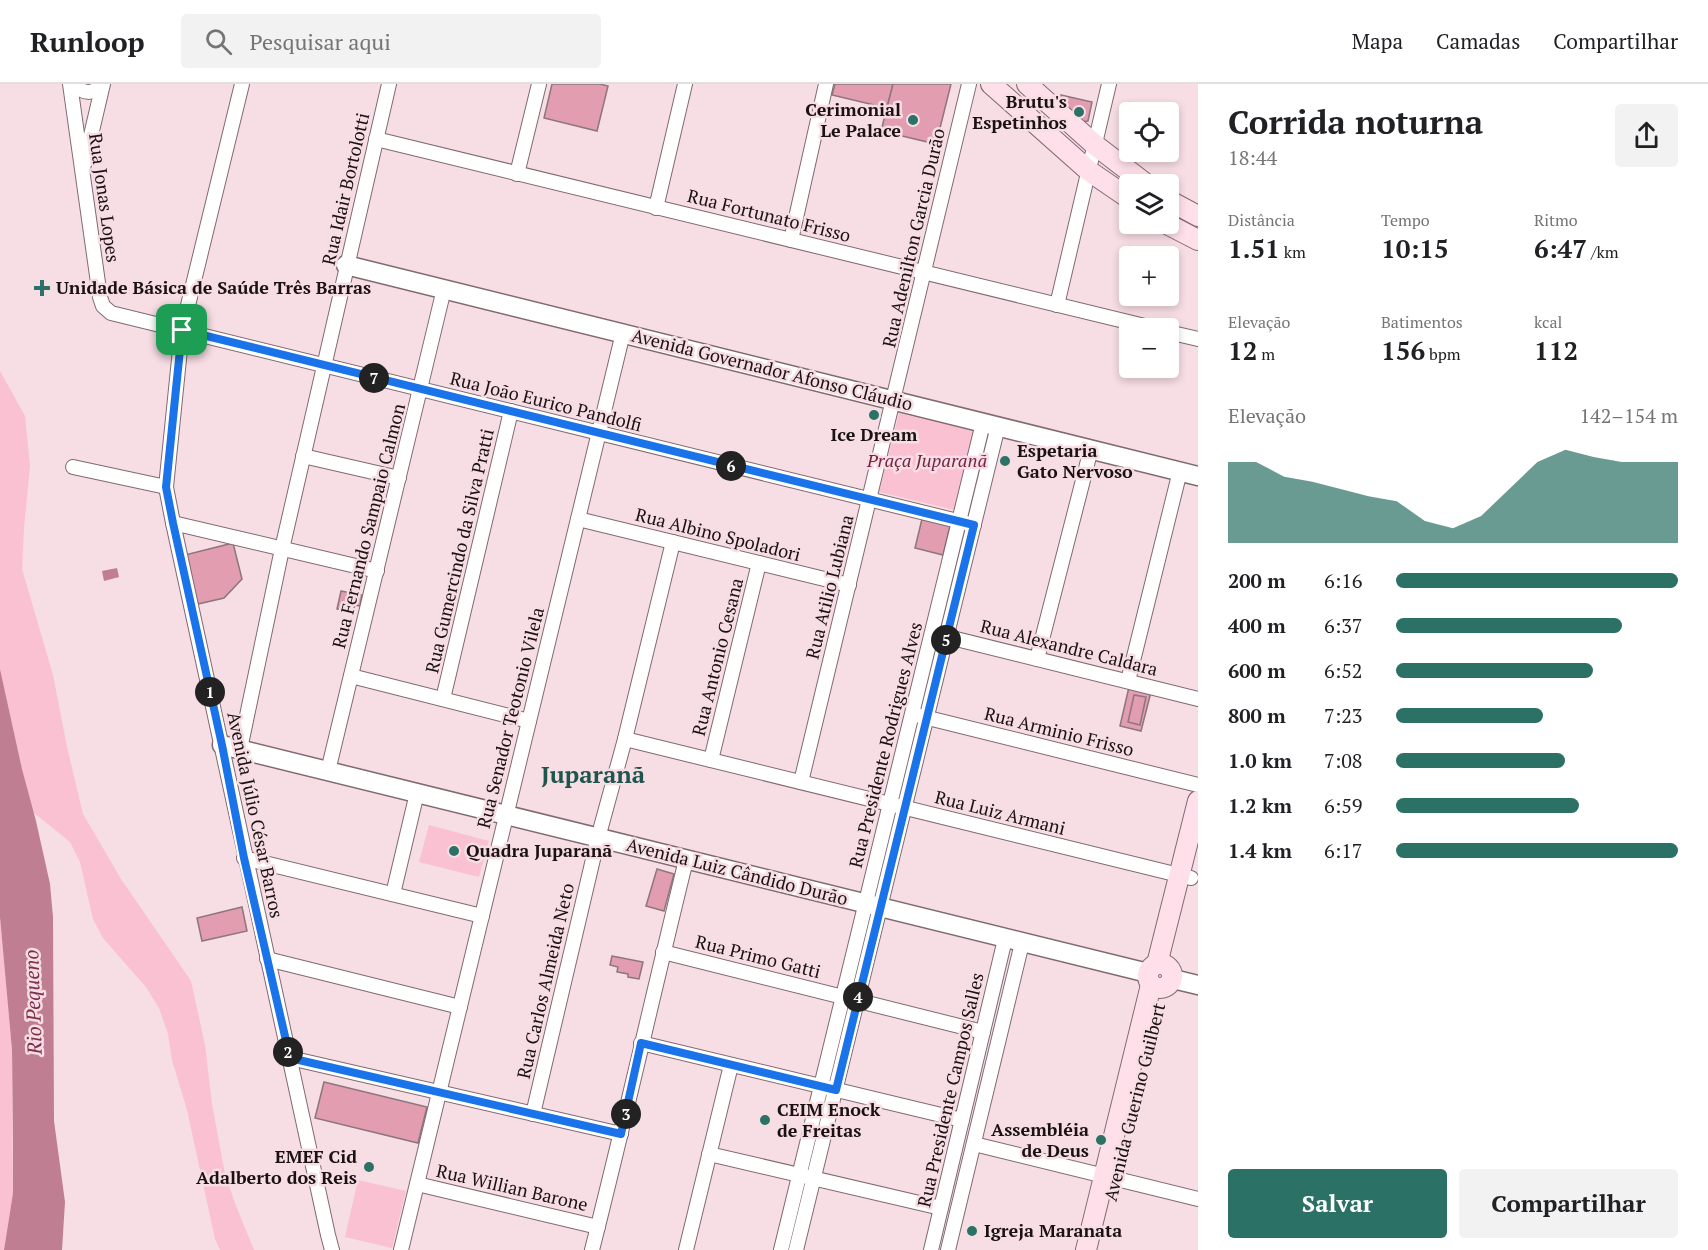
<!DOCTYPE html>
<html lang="pt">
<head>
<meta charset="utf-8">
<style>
	body { margin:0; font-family:"PT Serif",serif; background:#f2f2f2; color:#202124; height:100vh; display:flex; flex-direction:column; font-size:22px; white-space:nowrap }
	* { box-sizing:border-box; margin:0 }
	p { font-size:20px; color:#757577 }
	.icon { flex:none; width:33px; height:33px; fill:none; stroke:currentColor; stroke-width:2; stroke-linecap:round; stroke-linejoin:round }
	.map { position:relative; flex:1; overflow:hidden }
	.sheet { display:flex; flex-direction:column; background:#fff; width:510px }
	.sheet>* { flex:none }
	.buttons { position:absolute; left:1119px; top:18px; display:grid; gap:12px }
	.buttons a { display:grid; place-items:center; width:60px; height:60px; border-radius:6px; background:#fff; box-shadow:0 3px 9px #0003; font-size:30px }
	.pin { position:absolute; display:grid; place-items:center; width:51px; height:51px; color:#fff; margin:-26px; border-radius:12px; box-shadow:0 3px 9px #0006 }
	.km { position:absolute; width:30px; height:30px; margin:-15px; border-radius:50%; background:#222; color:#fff; font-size:16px; line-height:30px; text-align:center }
	.round { display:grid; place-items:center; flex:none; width:63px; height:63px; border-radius:6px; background:#f2f2f2 }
	.headline { display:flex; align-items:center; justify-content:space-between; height:102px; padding:0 30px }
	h1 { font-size:33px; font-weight:600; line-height:45px }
	.stats { display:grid; grid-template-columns:repeat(3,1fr); gap:9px; height:102px; padding:6px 30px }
	.stats div { display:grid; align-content:center }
	.stats b { font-size:26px; font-weight:600 }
	.stats small { font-size:16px; font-weight:400 }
	.stats p { font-size:16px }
	.chart { height:168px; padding:12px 30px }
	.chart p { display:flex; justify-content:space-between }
	.chart svg { width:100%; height:108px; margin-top:6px; fill:#2c7165; opacity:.7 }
	.action { display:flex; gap:12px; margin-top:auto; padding:12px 30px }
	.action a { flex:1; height:69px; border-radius:6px; background:#2c7165; color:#fff; font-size:24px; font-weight:600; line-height:69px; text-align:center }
	.action a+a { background:#f2f2f2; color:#202124 }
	ul { padding:0 30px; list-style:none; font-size:20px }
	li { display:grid; grid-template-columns:96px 72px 1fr; align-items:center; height:45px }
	li i { height:15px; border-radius:8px; background:#2c7165 }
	header { display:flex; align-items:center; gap:36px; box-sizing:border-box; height:84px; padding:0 30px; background:#fff; border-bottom:2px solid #e0e0e0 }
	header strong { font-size:28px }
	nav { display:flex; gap:33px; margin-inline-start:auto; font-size:21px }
	.search { width:420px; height:54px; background:#f2f2f2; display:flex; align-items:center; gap:15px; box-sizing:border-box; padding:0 21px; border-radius:6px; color:#757577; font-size:22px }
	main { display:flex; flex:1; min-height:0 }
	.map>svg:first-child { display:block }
	.green { fill:#f9c1d1 }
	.water { fill:#c07e92 }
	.building { fill:#e29db1; stroke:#8d767c; stroke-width:1.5 }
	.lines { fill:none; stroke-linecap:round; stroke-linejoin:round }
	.minor-casing { stroke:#806a70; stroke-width:16 }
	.tertiary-casing { stroke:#806a70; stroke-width:21 }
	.secondary-casing { stroke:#806a70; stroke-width:22 }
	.minor { stroke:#fff; stroke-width:14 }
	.tertiary { stroke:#fff; stroke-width:18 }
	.secondary { stroke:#ffe0ea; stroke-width:20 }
	.route-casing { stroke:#fff; stroke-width:12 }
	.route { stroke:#1a73e8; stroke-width:8 }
	.poi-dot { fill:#2c7165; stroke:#f7dde4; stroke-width:2 }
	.labels { text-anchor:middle; stroke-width:5; stroke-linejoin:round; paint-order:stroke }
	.poi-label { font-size:18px; font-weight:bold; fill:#1a1113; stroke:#f7dde4; text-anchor:start }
	.street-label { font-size:18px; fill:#1a1113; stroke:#f7dde4 }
	.park-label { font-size:18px; font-style:italic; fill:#742443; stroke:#f7dde4 }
	.water-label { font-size:20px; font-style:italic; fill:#7e2d4c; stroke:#f7dde4 }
	.district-label { font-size:24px; font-weight:bold; fill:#1e554c; stroke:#f7dde4 }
</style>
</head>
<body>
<header>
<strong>Runloop</strong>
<div class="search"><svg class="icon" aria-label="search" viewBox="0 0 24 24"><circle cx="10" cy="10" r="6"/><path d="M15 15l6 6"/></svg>Pesquisar aqui</div>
<nav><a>Mapa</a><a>Camadas</a><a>Compartilhar</a></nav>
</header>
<main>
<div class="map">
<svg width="1198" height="1166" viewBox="0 0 1198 1166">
	<rect width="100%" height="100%" fill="#f7dde4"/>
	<!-- green -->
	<g class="green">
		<path d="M0,287l25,45 5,50 -6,62 -2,41 31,106 14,72 16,67 38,65 70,102 14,64 7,59 13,70 11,32 18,44h-34l-5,-11 -28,-129 -15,-50 -4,-26 -9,-26 -13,-21 -43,-49 -10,-19 -13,-57 -10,-20 -37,-30 -11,-43 -22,-100z"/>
		<path d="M899,329l75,18 -19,79 -76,-18z"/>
		<path d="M429,741l60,16 -10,36 -60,-15z"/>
		<path d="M0,833l12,133 1,143 -9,57h-4z"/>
		<path d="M358,1096l48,11 -14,57 -47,-11z"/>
	</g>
	<!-- water -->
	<g class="water">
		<path d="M117,484l2,9 -15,4 -2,-10z"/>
		<path d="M0,585l22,100 14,52 14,63 3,33 1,204 11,81 -3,48h-58l9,-57v-54l-1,-89 -12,-133z"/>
	</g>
	<!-- building -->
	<g class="building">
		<path d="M552,0h48l8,2 -11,45 -53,-13z"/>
		<path d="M835,0h58l-6,24 -55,-13z"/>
		<path d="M893,0h58l-15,60 -55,-13z"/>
		<path d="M1061,11l31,7 -4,19 -8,1 -21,-20z"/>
		<path d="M922,435l28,7 -7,29 -28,-7z"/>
		<path d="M233,459l9,36 -18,19 -26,6 -13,-49z"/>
		<path d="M341,507l21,4 -2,11 -5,-1 -2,7 -16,-3z"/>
		<path d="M1129,603l22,5 -10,39 -21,-5z"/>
		<path d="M1134,611l12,2 -6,28 -12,-3z"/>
		<path d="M657,785l17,5 -10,37 -18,-5z"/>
		<path d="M242,823l5,24 -45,10 -5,-23z"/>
		<path d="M612,872l31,6 -4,17 -11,-2v-3l-11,-2 1,-5 -8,-2z"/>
		<path d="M324,998l103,25 -9,36 -103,-25z"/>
	</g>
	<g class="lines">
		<!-- minor casing -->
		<g class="minor-casing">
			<g id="minor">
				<path d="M70,0l30,213 3,9 8,7 863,212"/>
				<path d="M74,0c9,10 19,11 28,0"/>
				<path d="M242,0l-60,246 -16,157 7,36 155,712 4,15"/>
				<path d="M376,55l777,189"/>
				<path d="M84,81l19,-81"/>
				<path d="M517,90l22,-90"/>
				<path d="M656,124l29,-124"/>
				<path d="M791,156l35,-156"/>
				<path d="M1057,221l52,-221"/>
				<path d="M1168,248l30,7"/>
				<path d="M303,372l96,22"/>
				<path d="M73,383l93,20"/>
				<path d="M578,435l271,66"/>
				<path d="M173,439l204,48"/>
				<path d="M940,551l258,64"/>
				<path d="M1037,575l54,-210"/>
				<path d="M351,592l178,45"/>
				<path d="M1128,597l52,-210"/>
				<path d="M443,615l68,-288"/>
				<path d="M920,632l278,69"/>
				<path d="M625,655l566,139"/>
				<path d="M240,665l42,-200 107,-465"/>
				<path d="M711,676l48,-197"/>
				<path d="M328,687l116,-482"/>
				<path d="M801,698l168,-698"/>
				<path d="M244,774l238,58"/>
				<path d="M393,810l24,-101"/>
				<path d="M663,868l320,80"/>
				<path d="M267,875l193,48"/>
				<path d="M641,959l321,77"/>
				<path d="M290,974l331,76"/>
				<path d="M533,1030l65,-276 27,-99 48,-197"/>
				<path d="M974,1060l224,55"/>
				<path d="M709,1070l232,54"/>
				<path d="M417,1100l181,43"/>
				<path d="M401,1166l222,-917"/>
				<path d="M592,1166c33,-130 62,-260 94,-390"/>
				<path d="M686,1166l45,-185"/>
				<path d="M781,1166l202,-827"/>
				<path d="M796,1166l202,-824"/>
				<path d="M931,1166l74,-311"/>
				<path d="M948,1166l74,-307"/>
			</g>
		</g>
		<!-- tertiary casing -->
		<g class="tertiary-casing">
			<g id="tertiary">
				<path d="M346,181l852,211"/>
				<path d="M222,661l926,228"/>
				<path d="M1173,895l25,6"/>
			</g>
		</g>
		<!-- secondary casing -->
		<g class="secondary-casing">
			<g id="secondary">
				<path d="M991,0l98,87 41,28"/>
				<path d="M1027,0l68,61 51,39"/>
				<path d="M1168,116l30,16"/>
				<path d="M1167,140l31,16"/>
				<circle cx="1160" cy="892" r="12"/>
				<path d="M1157,880l41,-163"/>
				<path d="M1086,1166l65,-265"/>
			</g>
		</g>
		<!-- minor -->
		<use href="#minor" class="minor"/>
		<!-- tertiary -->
		<use href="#tertiary" class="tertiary"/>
		<!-- secondary -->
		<use href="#secondary" class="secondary"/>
	</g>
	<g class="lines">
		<!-- route casing -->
		<g class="route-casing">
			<path id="route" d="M182,246l792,195 -138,565 -195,-47 -20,91 -331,-76 -46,-200 -22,-113 -49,-222 -7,-36z"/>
		</g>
		<!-- route -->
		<use href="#route" class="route"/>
	</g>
	<!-- markers -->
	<g class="poi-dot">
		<circle cx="1079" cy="28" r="6"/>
		<circle cx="913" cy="36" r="6"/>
		<path d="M39 195h6v6h6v6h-6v6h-6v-6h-6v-6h6z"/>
		<circle cx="874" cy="331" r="6"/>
		<circle cx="1005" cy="377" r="6"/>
		<circle cx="454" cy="767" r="6"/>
		<circle cx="765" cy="1036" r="6"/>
		<circle cx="1101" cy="1056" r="6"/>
		<circle cx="369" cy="1083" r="6"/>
		<circle cx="972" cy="1147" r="6"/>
	</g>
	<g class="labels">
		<!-- poi labels -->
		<g class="poi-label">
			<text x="1067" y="24" text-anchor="end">Brutu's<tspan x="1067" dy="21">Espetinhos</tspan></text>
			<text x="901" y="32" text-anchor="end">Cerimonial<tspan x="901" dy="21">Le Palace</tspan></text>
			<text x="56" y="210">Unidade Básica de Saúde Três Barras</text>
			<text x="874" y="357" text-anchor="middle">Ice Dream</text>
			<text x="1017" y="373">Espetaria<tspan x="1017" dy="21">Gato Nervoso</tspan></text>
			<text x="466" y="773">Quadra Juparanã</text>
			<text x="777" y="1032">CEIM Enock<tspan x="777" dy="21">de Freitas</tspan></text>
			<text x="1089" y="1052" text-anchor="end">Assembléia<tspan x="1089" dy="21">de Deus</tspan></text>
			<text x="357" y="1079" text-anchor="end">EMEF Cid<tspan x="357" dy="21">Adalberto dos Reis</tspan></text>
			<text x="984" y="1153">Igreja Maranata</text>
		</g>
		<!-- street labels -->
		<g class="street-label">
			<text transform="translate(346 105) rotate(-77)" y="6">Rua Idair Bortolotti</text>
			<text transform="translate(104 114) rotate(82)" y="6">Rua Jonas Lopes</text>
			<text transform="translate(769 132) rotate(14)" y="6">Rua Fortunato Frisso</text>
			<text transform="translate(914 154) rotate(-77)" y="6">Rua Adenilton Garcia Durão</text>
			<text transform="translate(772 286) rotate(14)" y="6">Avenida Governador Afonso Cláudio</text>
			<text transform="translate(546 318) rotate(14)" y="6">Rua João Eurico Pandolfi</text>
			<text transform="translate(369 442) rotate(-76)" y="6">Rua Fernando Sampaio Calmon</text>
			<text transform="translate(718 451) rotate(14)" y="6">Rua Albino Spoladori</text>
			<text transform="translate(460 467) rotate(-77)" y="6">Rua Gumercindo da Silva Pratti</text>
			<text transform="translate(830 503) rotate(-76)" y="6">Rua Atilio Lubiana</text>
			<text transform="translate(1069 564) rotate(14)" y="6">Rua Alexandre Caldara</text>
			<text transform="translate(718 573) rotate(-76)" y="6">Rua Antonio Cesana</text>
			<text transform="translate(511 634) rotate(-76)" y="6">Rua Senador Teotonio Vilela</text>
			<text transform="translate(1059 648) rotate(14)" y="6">Rua Arminio Frisso</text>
			<text transform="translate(886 661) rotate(-76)" y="6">Rua Presidente Rodrigues Alves</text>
			<text transform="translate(1000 729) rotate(14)" y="6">Rua Luiz Armani</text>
			<text transform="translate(255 731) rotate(78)" y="6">Avenida Júlio César Barros</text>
			<text transform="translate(737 788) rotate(14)" y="6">Avenida Luiz Cândido Durão</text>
			<text transform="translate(758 873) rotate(14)" y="6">Rua Primo Gatti</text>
			<text transform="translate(546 897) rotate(-77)" y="6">Rua Carlos Almeida Neto</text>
			<text transform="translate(951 1006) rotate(-77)" y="6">Rua Presidente Campos Salles</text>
			<text transform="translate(1135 1018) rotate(-76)" y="6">Avenida Guerino Guilbert</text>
			<text transform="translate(512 1104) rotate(13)" y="6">Rua Willian Barone</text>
		</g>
		<!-- park labels -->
		<g class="park-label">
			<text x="927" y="383">Praça Juparanã</text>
		</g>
		<!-- water labels -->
		<g class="water-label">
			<text transform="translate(33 918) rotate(-92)" y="7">Rio Pequeno</text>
		</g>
		<!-- district labels -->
		<g class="district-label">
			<text x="593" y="699">Juparanã</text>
		</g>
	</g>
</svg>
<div class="buttons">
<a><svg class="icon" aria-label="locate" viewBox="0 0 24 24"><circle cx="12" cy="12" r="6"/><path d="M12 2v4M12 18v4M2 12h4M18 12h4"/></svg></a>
<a><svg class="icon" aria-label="layers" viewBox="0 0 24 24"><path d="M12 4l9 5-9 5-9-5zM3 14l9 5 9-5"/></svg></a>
<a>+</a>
<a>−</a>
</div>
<div class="pin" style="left:182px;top:246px;background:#1e9e55"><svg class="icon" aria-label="arrive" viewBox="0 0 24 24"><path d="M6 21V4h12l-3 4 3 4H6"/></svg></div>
<b class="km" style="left:210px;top:608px">1</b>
<b class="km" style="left:288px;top:968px">2</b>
<b class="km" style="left:626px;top:1030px">3</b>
<b class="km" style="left:858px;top:913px">4</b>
<b class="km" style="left:946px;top:556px">5</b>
<b class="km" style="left:731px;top:382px">6</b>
<b class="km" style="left:374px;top:294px">7</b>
</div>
<section class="sheet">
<div class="headline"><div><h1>Corrida noturna</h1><p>18:44</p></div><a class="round"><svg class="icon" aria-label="share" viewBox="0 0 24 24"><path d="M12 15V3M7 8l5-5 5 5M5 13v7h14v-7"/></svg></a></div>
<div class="stats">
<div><p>Distância</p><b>1.51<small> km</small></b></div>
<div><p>Tempo</p><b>10:15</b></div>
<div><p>Ritmo</p><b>6:47<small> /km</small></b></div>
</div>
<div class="stats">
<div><p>Elevação</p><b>12<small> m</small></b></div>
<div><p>Batimentos</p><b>156<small> bpm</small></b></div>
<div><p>kcal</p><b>112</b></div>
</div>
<div class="chart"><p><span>Elevação</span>142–154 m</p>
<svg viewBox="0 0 160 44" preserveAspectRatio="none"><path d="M0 44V11L10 11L20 17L30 19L40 22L50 25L60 27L70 35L80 38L90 33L100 22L110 11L120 6L130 9L140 11L150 11L160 11V44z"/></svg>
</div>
<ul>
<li><b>200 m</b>6:16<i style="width:100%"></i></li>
<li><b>400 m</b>6:37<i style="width:80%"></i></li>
<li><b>600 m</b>6:52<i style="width:70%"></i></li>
<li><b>800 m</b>7:23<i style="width:52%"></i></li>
<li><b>1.0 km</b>7:08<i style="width:60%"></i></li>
<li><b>1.2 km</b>6:59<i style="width:65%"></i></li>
<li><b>1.4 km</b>6:17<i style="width:100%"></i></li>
</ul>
<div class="action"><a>Salvar</a><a>Compartilhar</a></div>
</section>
</main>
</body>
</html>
